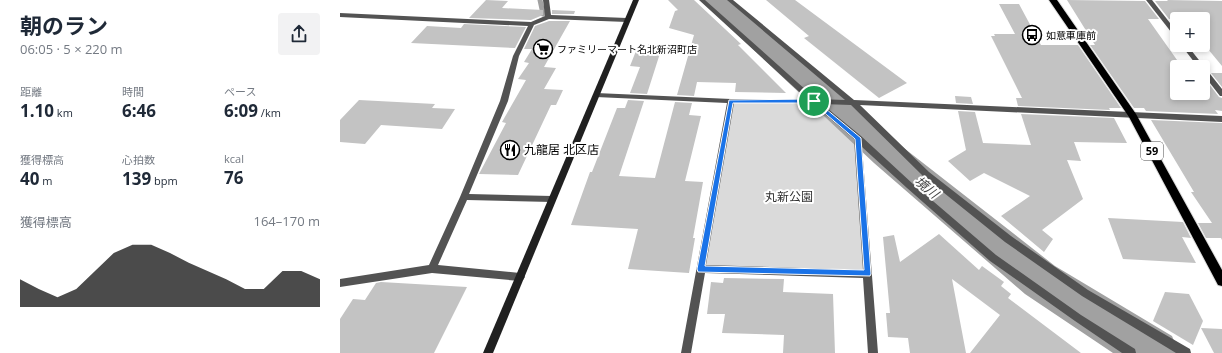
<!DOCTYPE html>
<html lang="ja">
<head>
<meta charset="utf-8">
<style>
	body { margin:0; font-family:"Open Sans","Noto Sans JP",sans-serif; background:#f2f2f3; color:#1f2937; height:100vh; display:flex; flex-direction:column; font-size:15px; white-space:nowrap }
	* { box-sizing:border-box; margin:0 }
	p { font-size:13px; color:#747a83 }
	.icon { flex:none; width:22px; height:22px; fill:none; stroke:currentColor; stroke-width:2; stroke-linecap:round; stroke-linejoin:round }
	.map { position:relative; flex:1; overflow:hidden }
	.drawer { display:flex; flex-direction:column; background:#fff; width:340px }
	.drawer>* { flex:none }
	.fabs { position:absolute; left:830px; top:12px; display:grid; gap:8px }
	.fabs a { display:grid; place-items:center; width:40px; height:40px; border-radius:4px; background:#fff; box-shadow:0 2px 6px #0003; font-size:20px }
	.pin { position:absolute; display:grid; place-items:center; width:34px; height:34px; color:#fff; margin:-17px; border:2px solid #fff; border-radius:50%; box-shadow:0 1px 4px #0007 }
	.round { display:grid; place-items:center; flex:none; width:42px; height:42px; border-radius:4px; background:#f2f2f3 }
	.headline { display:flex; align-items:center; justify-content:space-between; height:68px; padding:0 20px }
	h1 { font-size:22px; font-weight:700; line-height:30px }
	.metrics { display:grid; grid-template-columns:repeat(3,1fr); gap:6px; height:68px; padding:4px 20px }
	.metrics div { display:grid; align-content:center }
	.metrics b { font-size:17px; font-weight:700 }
	.metrics small { font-size:11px; font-weight:400 }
	.metrics p { font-size:11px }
	.chart { height:112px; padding:8px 20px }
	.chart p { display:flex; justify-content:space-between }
	.chart svg { width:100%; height:72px; margin-top:4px; fill:#000; opacity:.7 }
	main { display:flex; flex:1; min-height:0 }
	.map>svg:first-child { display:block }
	.green { fill:#dadada }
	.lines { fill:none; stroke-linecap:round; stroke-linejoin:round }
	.stream { stroke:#a1a1a1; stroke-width:5 }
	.river { fill:#a1a1a1; fill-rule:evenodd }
	.building { fill:#c3c3c3 }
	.primary-casing { stroke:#dbdbdb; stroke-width:2 }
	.street { fill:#535353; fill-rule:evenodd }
	.secondary { fill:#202020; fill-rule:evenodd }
	.primary { fill:#000; fill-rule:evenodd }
	.route { fill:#1a73e8; stroke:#fff; fill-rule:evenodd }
	.labels { text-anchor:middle; stroke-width:4; stroke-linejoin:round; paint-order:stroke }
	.far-poi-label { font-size:10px; fill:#000; stroke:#fff; text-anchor:start }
	.shield { fill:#fff; stroke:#4c4c4c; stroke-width:1 }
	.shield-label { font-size:11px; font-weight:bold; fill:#000 }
	.poi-label { font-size:12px; fill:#000; stroke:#fff; text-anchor:start }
	.park-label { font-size:12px; fill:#313131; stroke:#fff }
	.water-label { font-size:13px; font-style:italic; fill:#424242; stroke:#fff }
</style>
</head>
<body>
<main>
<section class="drawer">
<div class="headline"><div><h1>朝のラン</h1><p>06:05 · 5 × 220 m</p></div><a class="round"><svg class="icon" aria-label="share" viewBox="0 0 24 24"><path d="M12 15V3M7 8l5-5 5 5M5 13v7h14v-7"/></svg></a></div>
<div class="metrics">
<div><p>距離</p><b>1.10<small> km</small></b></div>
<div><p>時間</p><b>6:46</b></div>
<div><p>ペース</p><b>6:09<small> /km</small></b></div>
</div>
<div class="metrics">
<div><p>獲得標高</p><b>40<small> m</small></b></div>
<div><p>心拍数</p><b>139<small> bpm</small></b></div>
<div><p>kcal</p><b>76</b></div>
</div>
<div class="chart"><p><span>獲得標高</span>164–170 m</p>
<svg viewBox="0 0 160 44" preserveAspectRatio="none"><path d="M0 44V27L10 33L20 38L30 33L40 22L50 11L60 6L70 6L80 11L90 17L100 22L110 27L120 33L130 33L140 22L150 22L160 27V44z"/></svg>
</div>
</section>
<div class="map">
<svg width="882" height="353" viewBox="0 0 882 353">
	<rect width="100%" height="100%" fill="#fff"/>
	<!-- green -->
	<path class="green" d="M392,102h82l43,37 8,133 -162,-5z"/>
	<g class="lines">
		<!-- stream -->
		<path class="stream" d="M200,0l3,14"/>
		<!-- river -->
		<path class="river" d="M363,0h29l168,145 155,121 117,70 7,17h-66l-88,-59 -151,-131 -167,-157z"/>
	</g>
	<!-- building -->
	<g class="building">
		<path d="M146,0l22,1 -6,7 41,2v5l-12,5 -62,-2z"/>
		<path d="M328,0h26l47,44 -3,1 48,48 -51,-1 1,-9 -39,-1 -3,14 -17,-1 17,-60 -25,-7 6,-17 3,-1z"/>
		<path d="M426,0h29l112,83 -28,15 -75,-60 5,-2z"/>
		<path d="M727,0l78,1 14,18h-11l34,48h-5v26h26v-17l16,21 3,1v13l-7,-1 3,4 -72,-3 -2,-3h-10l-44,-63h5z"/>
		<path d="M827,0l55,1v65l-19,-23v-24h-34l-14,-18h13z"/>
		<path d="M659,4h20l22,41h37l43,63h-12l1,2 -92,-4 -2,-8h6l-31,-62h4l-1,-2h21z"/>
		<path d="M212,10l23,1 -1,3h-22z"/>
		<path d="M209,21h21l-26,46 12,1 -12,21 19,1 -7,15h-5l-33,70 -39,-1 27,-51 -4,-1 24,-42 -8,-1 11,-16 -5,-1 8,-13h-8l11,-23z"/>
		<path d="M124,24l62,3 -11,21 -104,-5 16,-17 34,2z"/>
		<path d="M308,44l14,3 -15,47 -17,-1 10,-26 -10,-1 8,-20h10z"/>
		<path d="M871,73h11v14z"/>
		<path d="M615,96l16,1 2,7 -17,-1z"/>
		<path d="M19,100l76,4 -3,4 23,1 -13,20 -61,-4 -16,19 -25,-2v-22z"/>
		<path d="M288,100l16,1 -25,75 36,2 20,-76 17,1 -3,12 12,1 -16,65 18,1 -10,56h2l-6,35 -61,-4 10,-40 -67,-4 19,-53h2l25,-64h8z"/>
		<path d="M618,111l17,1 8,31 48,2 -10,-31 93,4 13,25 -53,-1 7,19 -14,-1 16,39 -41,31 11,9 -9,13 -43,-36 29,-20 -46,-23 -14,8 -22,-20 18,-11z"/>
		<path d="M811,120l71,3v117l-1,-2h-15l-8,-15h14l-21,-31h3z"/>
		<path d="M768,218l75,4 8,16 -9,-1 14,26 -73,-4z"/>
		<path d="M599,234l40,36 3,-4 22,16 -3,4 10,8 -3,4 73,55h-111l30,-38 -48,-36 14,74h-56l-2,-15 -20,-1 -2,-24h4l-7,-76 11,-2 6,27z"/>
		<path d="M384,278l60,1 -1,13 50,2 2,59h-52l1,-18 -62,-2 3,-19h-18l4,-32 12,1z"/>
		<path d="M41,282l86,5 -33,66h-94v-34l13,-20 12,1 11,-17z"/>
		<path d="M825,292l24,2 14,27 -10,24 -40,-24z"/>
		<path d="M861,328l21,1v24h-8z"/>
	</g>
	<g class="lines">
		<!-- primary casing -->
		<g class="primary-casing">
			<path id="primary" d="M709,0h8l79,114 86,156v16l-4,-1 -89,-168z"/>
		</g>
		<!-- street -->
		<g class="street">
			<path d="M203,0h6l2,15 76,3 3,2 -3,2 -78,-3 -15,6 -15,31 -11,45 -39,93 83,2 3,1 1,2 -1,2 -3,1 -85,-2 -29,65 82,8 3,1 2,3 -2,3 -3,1 -88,-8 -92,14v-8l89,-14 31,-68 40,-96 13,-45 15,-30 -188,-9v-4l191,9 14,-6z"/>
			<path d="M359,0h6l111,99 29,1 -118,-100h6l121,100 368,16v6l-362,-17 69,67 82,64 77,54 102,59 1,4h-15l-94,-57 -77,-54 -82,-66 -72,-71 -29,-1 39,32 52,48 83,71 85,60 54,34 1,4h-14l-47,-32 -85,-60 -83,-73 -45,-41 16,206h-10l-5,-75 -158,-5 -14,80h-10l46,-250 -131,-6 -3,-2 3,-2 135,6h76zM394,103h78l42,36 9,131 -157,-5z"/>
			<path d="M806,0h6l25,32v6l-2,-1z"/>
			<path d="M841,45h6l35,44v7h-2l-17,-22v-7h-5z"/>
		</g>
		<!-- secondary -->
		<path class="secondary" d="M293,0h6l-146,353h-10z"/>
		<!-- primary -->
		<use href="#primary" class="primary"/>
	</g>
	<!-- route -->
	<path class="route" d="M474,99l47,39 10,136 -1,2 -172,-4 -1,-3 32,-169zM393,103h80l42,36 9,131 -159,-4z"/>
	<!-- icons -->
	<defs>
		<g id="bus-ring" transform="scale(1)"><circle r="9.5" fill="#fff" stroke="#000" stroke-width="1.5"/><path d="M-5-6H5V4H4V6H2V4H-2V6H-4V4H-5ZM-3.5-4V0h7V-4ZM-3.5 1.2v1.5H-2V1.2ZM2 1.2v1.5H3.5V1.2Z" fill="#000"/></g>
		<g id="supermarket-ring" transform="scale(1)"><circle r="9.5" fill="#fff" stroke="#000" stroke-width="1.5"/><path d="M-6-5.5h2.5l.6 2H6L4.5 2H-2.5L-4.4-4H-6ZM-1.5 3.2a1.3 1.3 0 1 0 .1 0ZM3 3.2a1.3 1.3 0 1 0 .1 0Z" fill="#000"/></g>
		<g id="restaurant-ring" transform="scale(1)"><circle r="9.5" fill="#fff" stroke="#000" stroke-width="1.5"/><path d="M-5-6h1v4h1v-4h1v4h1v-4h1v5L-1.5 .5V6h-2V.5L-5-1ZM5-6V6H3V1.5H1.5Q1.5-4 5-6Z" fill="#000"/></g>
	</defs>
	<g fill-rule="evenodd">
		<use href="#bus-ring" x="692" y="35"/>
		<use href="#supermarket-ring" x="203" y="49"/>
		<use href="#restaurant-ring" x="170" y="150"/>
	</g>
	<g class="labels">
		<!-- far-poi labels -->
		<g class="far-poi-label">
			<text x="706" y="39">如意車庫前</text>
			<text x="217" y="53">ファミリーマート名北新沼町店</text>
		</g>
		<!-- shield labels -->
		<rect class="shield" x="801" y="142" width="22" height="18" rx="3"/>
		<g class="shield-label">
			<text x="812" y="155">59</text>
		</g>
		<!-- poi labels -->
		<g class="poi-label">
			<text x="184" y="154">九龍居 北区店</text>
		</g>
		<!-- park labels -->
		<g class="park-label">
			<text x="449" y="201">丸新公園</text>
		</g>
		<!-- water labels -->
		<g class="water-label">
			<text transform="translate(587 187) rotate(40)" y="5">境川</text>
		</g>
	</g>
</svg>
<div class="fabs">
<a>+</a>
<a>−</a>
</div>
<div class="pin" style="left:474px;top:101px;background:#1e9e55"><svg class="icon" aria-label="arrive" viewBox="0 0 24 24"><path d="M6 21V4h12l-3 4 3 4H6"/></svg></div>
</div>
</main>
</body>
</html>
